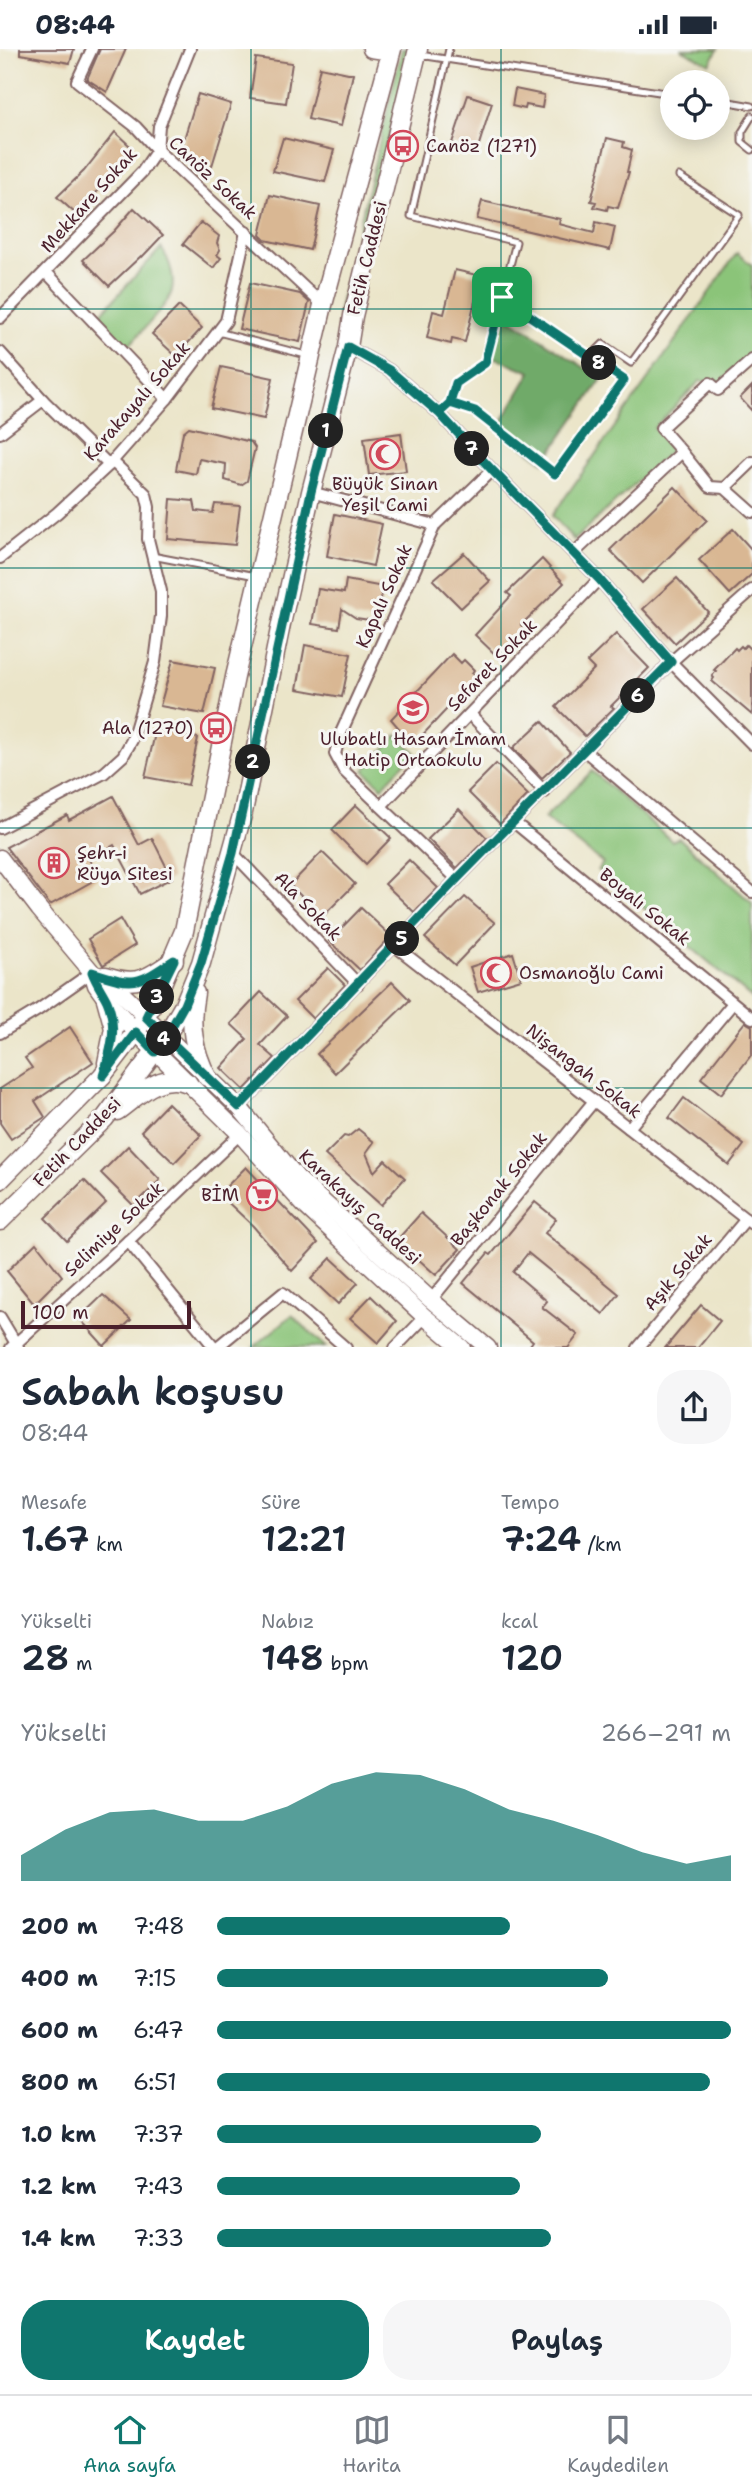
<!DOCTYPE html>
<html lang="tr">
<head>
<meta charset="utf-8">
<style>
	body { margin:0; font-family:"Shantell Sans",sans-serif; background:#f6f6f7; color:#1f2937; height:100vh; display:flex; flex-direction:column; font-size:26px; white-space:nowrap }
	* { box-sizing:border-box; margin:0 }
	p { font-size:23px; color:#747a83 }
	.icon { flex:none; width:38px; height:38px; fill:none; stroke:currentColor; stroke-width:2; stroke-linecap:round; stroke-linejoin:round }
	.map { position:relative; height:1298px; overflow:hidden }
	.sheet { display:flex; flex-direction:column; background:#fff; flex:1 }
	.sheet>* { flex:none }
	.tools { position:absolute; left:660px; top:21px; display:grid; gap:14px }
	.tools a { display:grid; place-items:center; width:70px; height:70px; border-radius:50%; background:#fff; box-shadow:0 4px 18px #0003; font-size:35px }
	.scale { position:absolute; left:21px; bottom:18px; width:170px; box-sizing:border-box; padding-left:7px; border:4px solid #4a1f2b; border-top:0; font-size:19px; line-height:24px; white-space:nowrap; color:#4a1f2b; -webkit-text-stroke:5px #f6f6f2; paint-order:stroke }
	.pin { position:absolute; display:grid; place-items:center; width:60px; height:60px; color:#fff; margin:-30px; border-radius:14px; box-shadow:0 4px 10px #0006 }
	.km { position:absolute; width:35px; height:35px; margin:-18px; border-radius:50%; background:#222; color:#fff; font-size:19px; line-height:35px; text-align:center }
	.round { display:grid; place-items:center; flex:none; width:74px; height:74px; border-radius:28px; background:#f6f6f7 }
	.headline { display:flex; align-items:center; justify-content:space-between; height:119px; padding:0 21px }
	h1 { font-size:38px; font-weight:600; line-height:52px }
	.stats { display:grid; grid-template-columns:repeat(3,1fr); gap:10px; height:119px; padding:7px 21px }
	.stats div { display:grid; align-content:center }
	.stats b { font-size:35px; font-weight:600 }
	.stats small { font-size:19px; font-weight:400 }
	.stats p { font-size:19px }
	.chart { height:196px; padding:14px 21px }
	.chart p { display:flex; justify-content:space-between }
	.chart svg { width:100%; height:126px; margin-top:7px; fill:#0f766e; opacity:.7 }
	.cta { display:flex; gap:14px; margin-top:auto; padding:14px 21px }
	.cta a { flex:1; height:80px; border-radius:28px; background:#0f766e; color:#fff; font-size:28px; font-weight:600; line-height:80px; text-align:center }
	.cta a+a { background:#f6f6f7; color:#1f2937 }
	ul { padding:0 21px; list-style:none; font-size:23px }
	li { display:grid; grid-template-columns:112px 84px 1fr; align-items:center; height:52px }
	li i { height:18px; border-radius:9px; background:#0f766e }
	.status { display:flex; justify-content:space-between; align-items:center; height:49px; padding:0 35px; background:#fff; direction:ltr }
	.status svg { height:19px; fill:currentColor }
	.menu { display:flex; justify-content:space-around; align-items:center; height:98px; border-top:2px solid #e0e1e3; background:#fff; font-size:19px; color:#747a83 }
	.menu a { display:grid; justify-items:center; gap:4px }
	.menu .selected { color:#0f766e }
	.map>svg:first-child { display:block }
	.green { fill:#8bc479; stroke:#6a7252; stroke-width:2 }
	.forest { fill:#70aa69; stroke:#5d644a; stroke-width:2 }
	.building { fill:#d9b793 }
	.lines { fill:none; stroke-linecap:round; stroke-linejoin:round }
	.lane-casing { stroke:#826462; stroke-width:9 }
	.street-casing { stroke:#826462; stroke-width:14 }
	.secondary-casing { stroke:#826462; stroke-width:19 }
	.primary-casing { stroke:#826462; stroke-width:21 }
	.lane { stroke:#fff; stroke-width:5 }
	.street { stroke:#fff; stroke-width:10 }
	.secondary { stroke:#fff; stroke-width:16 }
	.primary { stroke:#fff; stroke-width:18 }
	.route-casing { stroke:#fff; stroke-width:14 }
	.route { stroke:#0f766e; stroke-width:9 }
	.grid { fill:none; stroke:#0f766e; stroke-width:2; stroke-opacity:0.55 }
	.labels { text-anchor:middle; stroke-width:6; stroke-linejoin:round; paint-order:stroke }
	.poi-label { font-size:18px; fill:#4a1f2b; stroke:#f6f6f2; text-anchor:start }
	.street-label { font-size:18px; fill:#4a1f2b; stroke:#f6f6f2 }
</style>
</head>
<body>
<div class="status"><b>08:44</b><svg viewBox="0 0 49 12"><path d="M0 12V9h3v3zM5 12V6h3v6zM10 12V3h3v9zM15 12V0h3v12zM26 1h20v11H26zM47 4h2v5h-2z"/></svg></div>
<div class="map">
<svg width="752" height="1299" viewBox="0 0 752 1299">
	<rect width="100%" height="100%" fill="#f6f6f2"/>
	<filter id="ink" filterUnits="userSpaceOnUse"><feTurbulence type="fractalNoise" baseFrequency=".0143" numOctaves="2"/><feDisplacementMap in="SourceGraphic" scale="14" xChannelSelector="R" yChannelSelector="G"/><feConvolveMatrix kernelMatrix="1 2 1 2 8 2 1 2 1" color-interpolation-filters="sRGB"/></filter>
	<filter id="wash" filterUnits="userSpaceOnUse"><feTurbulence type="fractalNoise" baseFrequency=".00686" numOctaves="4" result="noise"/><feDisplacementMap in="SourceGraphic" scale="28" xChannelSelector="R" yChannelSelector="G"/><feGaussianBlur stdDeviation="1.57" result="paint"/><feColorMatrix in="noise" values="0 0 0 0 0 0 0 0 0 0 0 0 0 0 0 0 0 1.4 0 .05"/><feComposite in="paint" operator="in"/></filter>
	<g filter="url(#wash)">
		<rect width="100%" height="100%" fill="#ebe5c9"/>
		<!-- green -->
		<g class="green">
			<path d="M402,0h9l-67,267 -6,-2z"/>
			<path d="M681,0h37l-8,15z"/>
			<path d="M161,199c9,12 16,33 9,48 -4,11 -35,42 -44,53l-31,-29z"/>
			<path d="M737,204l15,12v89l-31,29 -21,-2 -46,47 20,20 -100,92 -22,-24z"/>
			<path d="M397,686l18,17 -33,35 -18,-17z"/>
			<path d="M592,722l80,70 7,-3 73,65v95l-154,-128 5,-7 -59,-45z"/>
			<path d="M292,1266l34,32h-72z"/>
		</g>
		<!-- forest -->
		<path class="forest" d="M503,265l99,65 -58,83 -46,-34 33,-56 -38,-15z"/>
		<g id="blocks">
			<!-- building -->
			<g class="building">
				<path d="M20,0h54l-4,14 -50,-9z"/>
				<path d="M100,0h26l-19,43 -20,-13z"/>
				<path d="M256,9l36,5 -6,40 -36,-5z"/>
				<path d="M320,18l33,7 -12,52 -33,-7z"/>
				<path d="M515,40l29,6 -2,13 -16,-3 -1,4 -13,-3z"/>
				<path d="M198,45l33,10 -20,65 -33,-11z"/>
				<path d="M468,46l24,8 -15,48 -25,-8z"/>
				<path d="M115,83l16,15 -23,33 -32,34 -19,-17 27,-26z"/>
				<path d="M283,89l51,12 -9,32 -52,-11z"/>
				<path d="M607,89l17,4 -1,5 9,3 -5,22h2l-11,36 -10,-2 -1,4 -13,-3 2,-5 -5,-1z"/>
				<path d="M270,146l50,11 -10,44 -45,-10 -5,-5z"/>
				<path d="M482,152l78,18 -1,5 35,9 2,-11 19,5 -5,23 -133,-31z"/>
				<path d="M134,159l29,27 -21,22 -1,-1 -32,30 -26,-26 31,-29z"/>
				<path d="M201,173l18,14 -2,7 3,7 -3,5 4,3 -8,10 -30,-24z"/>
				<path d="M455,221l26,6 -16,66 -13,-3 -1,5 -24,-6 6,-27 11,3z"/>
				<path d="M250,234l50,11 9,8 -9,40 -61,-13z"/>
				<path d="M179,257l23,22 -26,28 -24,-22z"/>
				<path d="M221,318l52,11 -9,41 -53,-11z"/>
				<path d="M752,337v25l-12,-13z"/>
				<path d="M189,378l62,15 4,6 -8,33 -6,4 -16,-5 1,-16 -27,-5 -3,15 -20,-4 7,-38z"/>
				<path d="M401,384l5,38 -37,4 -5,-37z"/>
				<path d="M675,438l32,33 -65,63 -32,-33z"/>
				<path d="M171,450l23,2 2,10 17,2 2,-9 25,2 -5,39 -67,-6z"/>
				<path d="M335,465l47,10 -9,42 -46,-10z"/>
				<path d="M733,480l19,21v24l-22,20 -31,-34z"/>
				<path d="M464,504l26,28 -29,27 -28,-28z"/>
				<path d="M542,510l22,24 -43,42 5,5 -27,28 -24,-23 36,-39 -4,-3z"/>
				<path d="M677,529l31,34 -33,31 -32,-34z"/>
				<path d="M346,531l37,7 -6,34 -21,-3 -14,-9 -3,19 -27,-4 6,-35 26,4z"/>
				<path d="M616,585l33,34 -38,38 3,2 -29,28 -29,-29 38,-38 -7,-7z"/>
				<path d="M305,596l46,9 -9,43 -45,-8z"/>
				<path d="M746,596l6,6v64l-40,-34 2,-3 -2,-2 4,-5 -2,-1 21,-22 2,2 4,-4 2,2z"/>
				<path d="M452,605l9,9 3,-3 10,10 -2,3 5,4 -61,65 -5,-4 -2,2 -18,-21z"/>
				<path d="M173,611l42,8 -11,46 -44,-8z"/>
				<path d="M542,672l28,31 -28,26 -29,-30z"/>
				<path d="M156,680l42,9 -10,47 -43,-8z"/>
				<path d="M496,715l32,31 -28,29 -32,-32z"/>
				<path d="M113,747l26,49 13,-7 20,40 -32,16 -26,-49 -25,14 9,19 -48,27 -44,-58 61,-32 2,5z"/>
				<path d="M356,756l35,33 -25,26 -34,-34z"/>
				<path d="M459,760l28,29 -30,30 -29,-29z"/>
				<path d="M322,803l33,32 -33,33 -32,-32z"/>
				<path d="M409,811l29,28 -24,24 -29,-28z"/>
				<path d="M465,848l30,26 -40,42 -30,-27z"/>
				<path d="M361,859l30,28 -31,34 -31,-29z"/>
				<path d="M120,870l15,26 -32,20 -15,-26z"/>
				<path d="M513,904l8,26 -43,13 -8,-25z"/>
				<path d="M328,919l17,17 -32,34 -18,-18z"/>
				<path d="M392,933l18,18 -75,73 -18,-19z"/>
				<path d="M261,943l26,24 -27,29 15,13 -31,32 -23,-22 26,-29 -16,-15z"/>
				<path d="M745,973l7,4v28l-31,40 -20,-16z"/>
				<path d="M70,978l23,35 -58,39 10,16 -34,22 -11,-16v-34l32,-21 -7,-10z"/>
				<path d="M684,1049l60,47 -15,20 -60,-47z"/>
				<path d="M168,1054l33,32 -27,28 -33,-32z"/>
				<path d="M358,1080l16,13 -8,11 8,19 11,-12 20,18 -24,27 -56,-50 19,-19 4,1z"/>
				<path d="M128,1097l32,34 -26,26 -33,-33z"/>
				<path d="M246,1118l72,76 -26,28 -39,-45 -34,-32z"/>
				<path d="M84,1131l22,23 -39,38 -22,-23z"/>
				<path d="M535,1153l21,17 -11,14 74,61 -16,20 -75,-61 -15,19 34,29 -5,6 36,28 -10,13h-40l5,-7 -70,-58 25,-30 3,2z"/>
				<path d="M421,1164l39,36 -24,26 -39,-35z"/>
				<path d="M36,1194l26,33 -28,28 -27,-33z"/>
				<path d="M331,1209l27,25 -20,21 -27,-25z"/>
				<path d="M103,1246l28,25 -27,26 -25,-28z"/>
				<path d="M371,1247l26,25 -19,22 -28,-25z"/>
				<path d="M701,1256l19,16 -22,27h-33z"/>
			</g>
		</g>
	</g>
	<g filter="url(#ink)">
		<use href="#blocks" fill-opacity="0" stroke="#826462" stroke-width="2"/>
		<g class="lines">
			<!-- lane casing -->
			<g class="lane-casing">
				<g id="lane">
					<path d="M420,6l252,39"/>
					<path d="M718,51l34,6"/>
					<path d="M752,67l-10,16v10l10,8"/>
					<path d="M218,283l88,23"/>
					<path d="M590,308l13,-13 28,19 108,-148 -60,-39"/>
					<path d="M450,354l25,8 80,63 69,-94 -122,-83"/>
					<path d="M439,364l11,-10 6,-20 29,-20 31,-121 -105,-26 38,-167"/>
					<path d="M152,507l104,20"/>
				</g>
			</g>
			<!-- street casing -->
			<g class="street-casing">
				<g id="street">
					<path d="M92,0l-15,32 59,46 21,23 166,155"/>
					<path d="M46,223l121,127"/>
					<path d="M0,269l142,-146 15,-22 2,-24 31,-77"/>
					<path d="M348,298l41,23 50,43 53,57 107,109 72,83 81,82"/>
					<path d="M0,303l43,48 66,65"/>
					<path d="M0,384l43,-33"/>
					<path d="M682,403l28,35 15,1 27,24"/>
					<path d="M725,439l27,-26"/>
					<path d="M311,443l124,33"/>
					<path d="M574,504l108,-101 -21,-24 49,-45 8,7 34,-30"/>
					<path d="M0,509l57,-45 52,-48 58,-66 59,-78 20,-89"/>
					<path d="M470,665l75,78"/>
					<path d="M585,702l167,141"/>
					<path d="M381,757l218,-227"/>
					<path d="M515,774l237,195"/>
					<path d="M0,779l104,-55 19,-17 9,-16 23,-78 6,-46v-25l-13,-52 1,-32 -3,-13 -34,-33"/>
					<path d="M233,804l125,131"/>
					<path d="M457,830l-113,-108 -9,-17 5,-19 95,-210 57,-55"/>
					<path d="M395,897l357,278"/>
					<path d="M0,984l38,-23 54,-38"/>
					<path d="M239,1058l218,-228 214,-217 81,-72"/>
					<path d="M629,1079l104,-125"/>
					<path d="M128,1192l87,107"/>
					<path d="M431,1251l163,-199"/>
					<path d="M0,1268l18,30"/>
					<path d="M11,1299l117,-107 112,-107"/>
					<path d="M216,1299l67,-55 63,55"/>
					<path d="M395,1299l30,-31"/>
					<path d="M638,1299l108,-129"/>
				</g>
			</g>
			<!-- secondary casing -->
			<g class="secondary-casing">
				<g id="secondary">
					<path d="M371,0l20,3"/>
					<path d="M0,809l39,51 53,63 4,13 10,14 30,33 104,102 63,70 122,113 37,31"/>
					<path d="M103,926l136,132 59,72 133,121 57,48"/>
				</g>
			</g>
			<!-- primary casing -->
			<g class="primary-casing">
				<g id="primary">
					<path d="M106,927c32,11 42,2 68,-16"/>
					<path d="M195,944c-6,32 -2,56 12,84"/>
					<path d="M106,950l8,29 -7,35"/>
					<path d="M117,1062c21,-15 43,-40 71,-28"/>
					<path d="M0,1131l102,-104 34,-44 19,-32 29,-69 51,-254 88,-372 69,-256"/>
					<path d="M0,1172l105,-103 61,-82 18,-31 17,-42 42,-151 38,-188 30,-132 37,-145 5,-31 65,-267"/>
				</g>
			</g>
			<!-- lane -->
			<use href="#lane" class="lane"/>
			<!-- street -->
			<use href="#street" class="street"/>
			<!-- secondary -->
			<use href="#secondary" class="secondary"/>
			<!-- primary -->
			<use href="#primary" class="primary"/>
		</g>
	</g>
	<g class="lines" filter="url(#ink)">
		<!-- route casing -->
		<g class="route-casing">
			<path id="route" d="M502,248l-17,66 -29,20 -6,20 -11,10 -50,-43 -41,-23 -37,145 -78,361 -32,110 -17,42 -18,32 -20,-20 28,-57c-37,25 -39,26 -82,12 4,11 10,19 15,29 11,26 4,49 -4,75l33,-44 19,20 11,-15 73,70 218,-228 214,-217 -72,-83 -107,-109 -53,-57 11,-10 25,8 80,63 69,-94 -122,-83"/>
		</g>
		<!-- route -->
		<use href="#route" class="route"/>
	</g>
	<!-- grid -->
	<path class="grid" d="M251,0v1299M501,0v1299M0,260h752M0,519h752M0,779h752M0,1039h752"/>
	<!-- icons -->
	<defs>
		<g id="bus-ring" transform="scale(1.575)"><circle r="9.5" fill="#f6f6f2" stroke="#d1495b" stroke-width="1.5"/><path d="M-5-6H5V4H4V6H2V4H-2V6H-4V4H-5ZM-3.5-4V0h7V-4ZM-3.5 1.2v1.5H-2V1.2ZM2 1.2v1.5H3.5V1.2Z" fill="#d1495b"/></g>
		<g id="mosque-ring" transform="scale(1.575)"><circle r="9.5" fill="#f6f6f2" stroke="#d1495b" stroke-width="1.5"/><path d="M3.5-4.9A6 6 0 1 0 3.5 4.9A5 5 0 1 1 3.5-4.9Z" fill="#d1495b"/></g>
		<g id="school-ring" transform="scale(1.575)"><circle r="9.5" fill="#f6f6f2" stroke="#d1495b" stroke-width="1.5"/><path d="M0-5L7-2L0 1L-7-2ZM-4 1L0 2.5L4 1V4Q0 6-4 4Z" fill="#d1495b"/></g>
		<g id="building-ring" transform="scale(1.575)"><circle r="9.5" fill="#f6f6f2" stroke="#d1495b" stroke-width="1.5"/><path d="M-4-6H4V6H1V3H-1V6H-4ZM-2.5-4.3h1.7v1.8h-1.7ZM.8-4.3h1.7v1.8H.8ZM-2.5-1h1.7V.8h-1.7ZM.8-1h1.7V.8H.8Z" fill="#d1495b"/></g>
		<g id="supermarket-ring" transform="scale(1.575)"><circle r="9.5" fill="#f6f6f2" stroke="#d1495b" stroke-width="1.5"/><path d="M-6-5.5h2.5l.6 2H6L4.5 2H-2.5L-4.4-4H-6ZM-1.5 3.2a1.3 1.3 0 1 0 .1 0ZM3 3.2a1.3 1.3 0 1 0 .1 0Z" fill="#d1495b"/></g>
	</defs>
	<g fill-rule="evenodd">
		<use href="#bus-ring" x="403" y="97"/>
		<use href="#mosque-ring" x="385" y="405"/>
		<use href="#school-ring" x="413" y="659"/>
		<use href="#bus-ring" x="216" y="679"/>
		<use href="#building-ring" x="54" y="814"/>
		<use href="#mosque-ring" x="496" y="924"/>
		<use href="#supermarket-ring" x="262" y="1146"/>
	</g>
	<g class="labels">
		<!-- poi labels -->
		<g class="poi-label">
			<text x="426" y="103">Canöz (1271)</text>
			<text x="385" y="441" text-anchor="middle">Büyük Sinan<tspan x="385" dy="21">Yeşil Cami</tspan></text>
			<text x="193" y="685" text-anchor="end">Ala (1270)</text>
			<text x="413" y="696" text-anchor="middle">Ulubatlı Hasan İmam<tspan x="413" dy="21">Hatip Ortaokulu</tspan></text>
			<text x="77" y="810">Şehr-i<tspan x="77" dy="21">Rüya Sitesi</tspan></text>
			<text x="519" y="930">Osmanoğlu Cami</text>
			<text x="239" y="1152" text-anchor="end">BİM</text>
		</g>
		<!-- street labels -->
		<g class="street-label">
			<text transform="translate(213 129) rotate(43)" y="6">Canöz Sokak</text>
			<text transform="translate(89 151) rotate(-48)" y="6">Mekkare Sokak</text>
			<text transform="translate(367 209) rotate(-76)" y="6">Fetih Caddesi</text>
			<text transform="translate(137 352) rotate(-49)" y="6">Karakayalı Sokak</text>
			<text transform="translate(384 547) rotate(-66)" y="6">Kapalı Sokak</text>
			<text transform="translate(492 616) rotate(-46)" y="6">Sefaret Sokak</text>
			<text transform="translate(308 857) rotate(46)" y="6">Ala Sokak</text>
			<text transform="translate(645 858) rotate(39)" y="6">Boyalı Sokak</text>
			<text transform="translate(584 1022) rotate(38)" y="6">Nişangah Sokak</text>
			<text transform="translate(77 1093) rotate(-46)" y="6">Fetih Caddesi</text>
			<text transform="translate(499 1140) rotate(-51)" y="6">Başkonak Sokak</text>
			<text transform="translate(360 1158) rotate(43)" y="6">Karakayış Caddesi</text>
			<text transform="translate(114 1180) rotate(-43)" y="6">Selimiye Sokak</text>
			<text transform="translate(678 1223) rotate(-50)" y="6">Aşık Sokak</text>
		</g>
	</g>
</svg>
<div class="tools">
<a><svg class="icon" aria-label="locate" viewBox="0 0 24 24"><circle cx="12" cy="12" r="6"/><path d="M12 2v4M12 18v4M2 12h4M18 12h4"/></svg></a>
</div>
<div class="scale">100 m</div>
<div class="pin" style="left:502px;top:248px;background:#1e9e55"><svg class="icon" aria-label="arrive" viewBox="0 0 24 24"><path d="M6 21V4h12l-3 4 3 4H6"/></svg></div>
<b class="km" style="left:326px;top:382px">1</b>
<b class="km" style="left:253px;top:713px">2</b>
<b class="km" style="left:157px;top:948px">3</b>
<b class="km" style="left:164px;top:990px">4</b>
<b class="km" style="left:402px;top:890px">5</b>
<b class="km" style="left:638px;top:647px">6</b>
<b class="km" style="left:472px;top:400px">7</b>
<b class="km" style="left:599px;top:314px">8</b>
</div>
<section class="sheet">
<div class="headline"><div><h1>Sabah koşusu</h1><p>08:44</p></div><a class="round"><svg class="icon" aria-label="share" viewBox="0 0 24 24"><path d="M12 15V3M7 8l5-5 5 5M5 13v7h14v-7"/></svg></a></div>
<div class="stats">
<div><p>Mesafe</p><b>1.67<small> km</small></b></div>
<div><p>Süre</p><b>12:21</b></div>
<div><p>Tempo</p><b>7:24<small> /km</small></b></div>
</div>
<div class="stats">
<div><p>Yükselti</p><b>28<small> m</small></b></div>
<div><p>Nabız</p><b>148<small> bpm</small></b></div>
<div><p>kcal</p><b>120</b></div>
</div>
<div class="chart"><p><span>Yükselti</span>266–291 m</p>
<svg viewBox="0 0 160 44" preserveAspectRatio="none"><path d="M0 44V35L10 26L20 20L30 19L40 23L50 23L60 18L70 10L80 6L90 7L100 12L110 19L120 23L130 28L140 34L150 38L160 35V44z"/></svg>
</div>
<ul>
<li><b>200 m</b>7:48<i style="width:57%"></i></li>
<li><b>400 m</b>7:15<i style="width:76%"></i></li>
<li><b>600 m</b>6:47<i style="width:100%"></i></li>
<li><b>800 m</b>6:51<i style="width:96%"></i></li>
<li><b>1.0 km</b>7:37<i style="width:63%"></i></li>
<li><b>1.2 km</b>7:43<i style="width:59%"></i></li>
<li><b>1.4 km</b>7:33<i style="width:65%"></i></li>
</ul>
<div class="cta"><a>Kaydet</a><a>Paylaş</a></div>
</section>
<nav class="menu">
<a class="selected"><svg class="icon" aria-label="home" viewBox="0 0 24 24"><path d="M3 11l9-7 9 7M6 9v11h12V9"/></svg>Ana sayfa</a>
<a><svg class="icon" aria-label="map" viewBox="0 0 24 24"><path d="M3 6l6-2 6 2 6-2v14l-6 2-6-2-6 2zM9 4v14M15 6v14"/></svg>Harita</a>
<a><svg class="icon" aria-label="saved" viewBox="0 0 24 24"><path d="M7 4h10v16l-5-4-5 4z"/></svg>Kaydedilen</a>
</nav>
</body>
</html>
